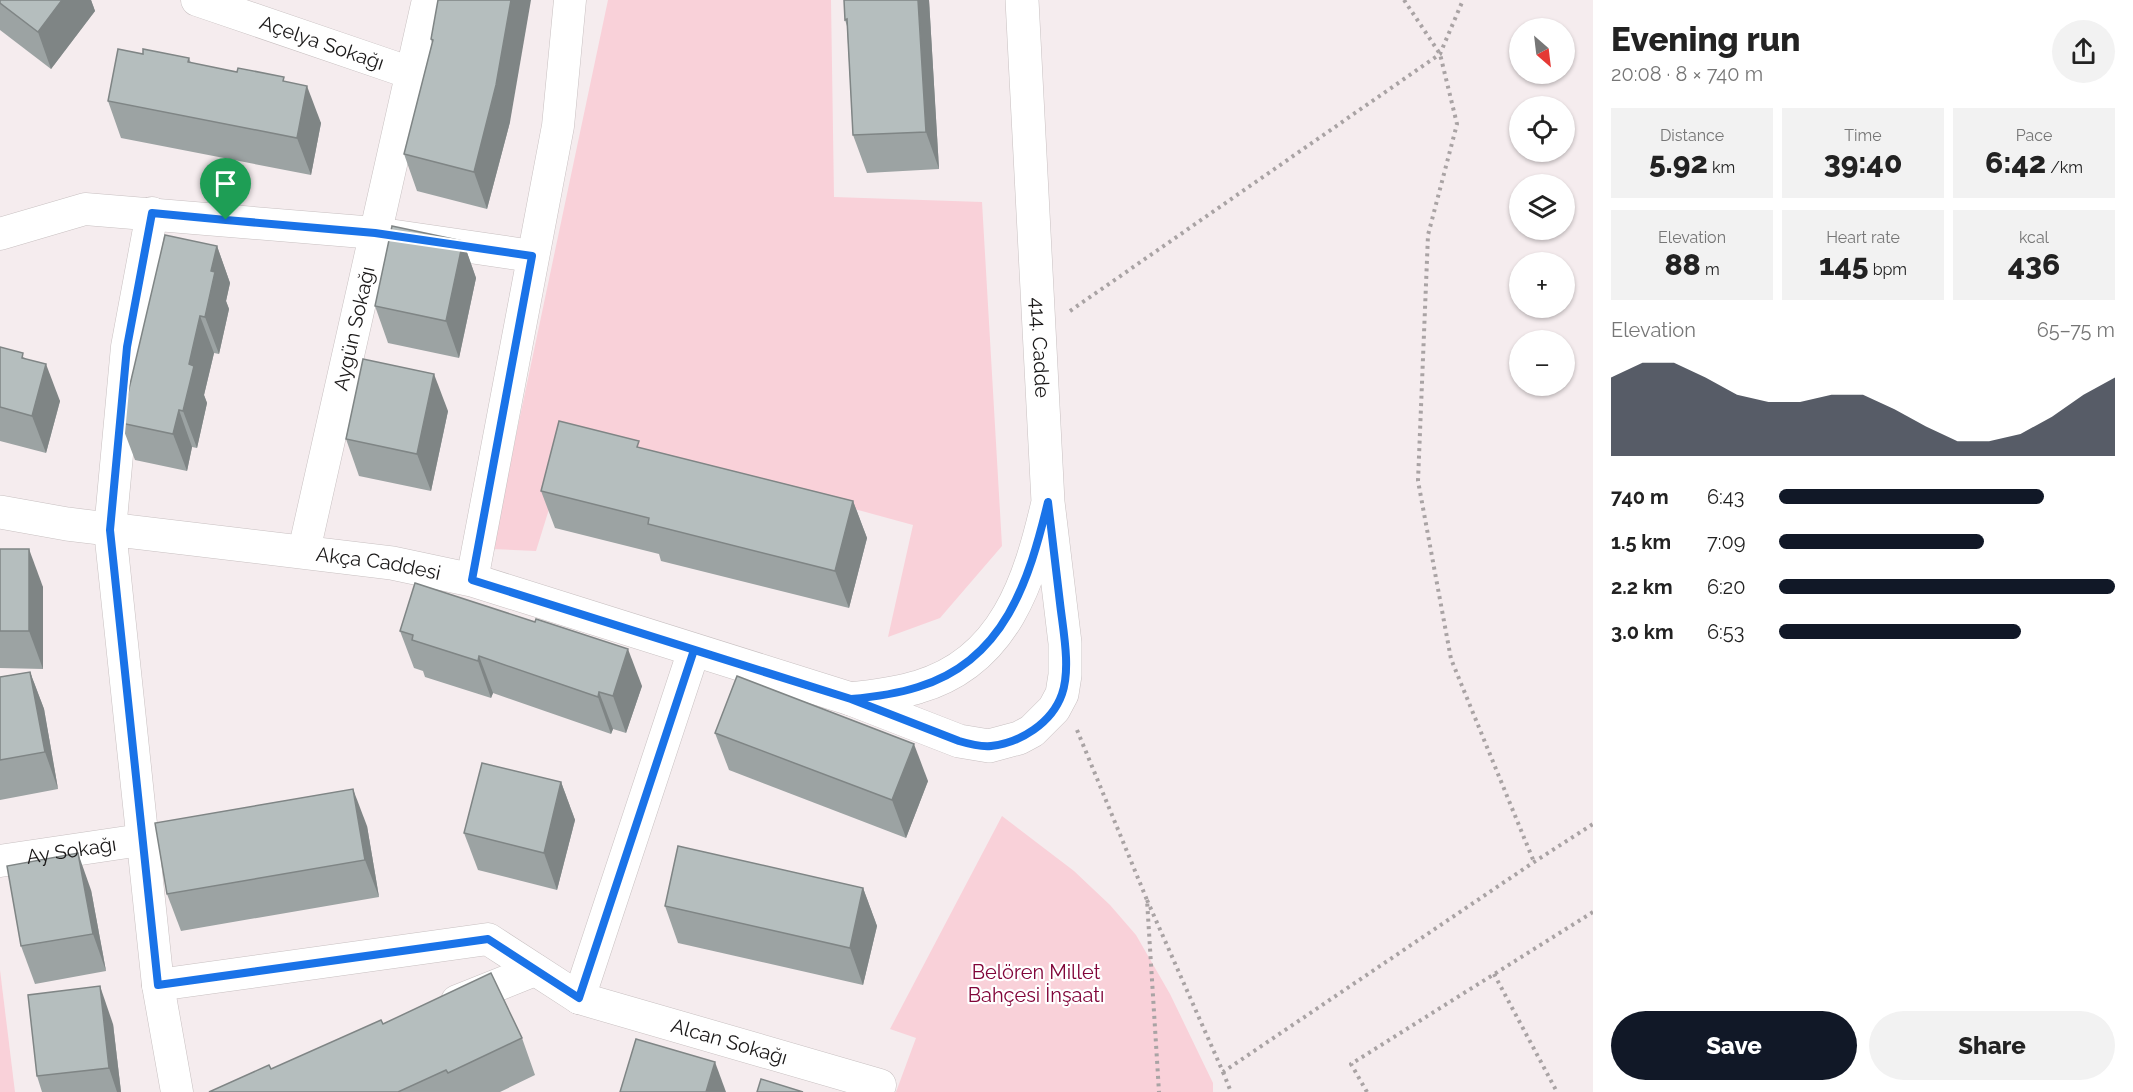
<!DOCTYPE html>
<html lang="en">
<head>
<meta charset="utf-8">
<style>
	body { margin:0; font-family:Raleway,sans-serif; background:#f2f2f2; color:#222; height:100vh; display:flex; flex-direction:column; font-size:22px; white-space:nowrap }
	* { box-sizing:border-box; margin:0 }
	p { font-size:20px; color:#767676 }
	.icon { flex:none; width:33px; height:33px; fill:none; stroke:currentColor; stroke-width:2; stroke-linecap:round; stroke-linejoin:round }
	.map { position:relative; flex:1; overflow:hidden }
	.details { display:flex; flex-direction:column; background:#fff; width:540px }
	.details>* { flex:none }
	.needle { width:39px; rotate:152deg }
	.controls { position:absolute; left:1509px; top:18px; display:grid; gap:12px }
	.controls a { display:grid; place-items:center; width:66px; height:66px; border-radius:50%; background:#fff; box-shadow:0 2px 4px #0004; font-size:30px }
	.pin { position:absolute; display:grid; place-items:center; width:51px; height:51px; color:#fff; margin:-62px -26px; border-radius:50% 50% 50% 0; rotate:-45deg; box-shadow:0 0 6px #0007 }
	.pin .icon { rotate:45deg }
	.round { display:grid; place-items:center; flex:none; width:63px; height:63px; border-radius:32px; background:#f2f2f2 }
	.head { display:flex; align-items:center; justify-content:space-between; height:102px; padding:0 18px }
	h1 { font-size:33px; font-weight:800; line-height:45px }
	.figures { display:grid; grid-template-columns:repeat(3,1fr); gap:9px; height:102px; padding:6px 18px }
	.figures div { display:grid; align-content:center; border-radius:0px; background:#f2f2f2; text-align:center }
	.figures b { font-size:30px; font-weight:800 }
	.figures small { font-size:16px; font-weight:400 }
	.figures p { font-size:16px }
	.chart { height:168px; padding:12px 18px }
	.chart p { display:flex; justify-content:space-between }
	.chart svg { width:100%; height:108px; margin-top:6px; fill:#111827; opacity:.7 }
	.button { display:flex; gap:12px; margin-top:auto; padding:12px 18px }
	.button a { flex:1; height:69px; border-radius:36px; background:#111827; color:#fff; font-size:24px; font-weight:800; line-height:69px; text-align:center }
	.button a+a { background:#f2f2f2; color:#222 }
	ul { padding:0 18px; list-style:none; font-size:20px }
	li { display:grid; grid-template-columns:96px 72px 1fr; align-items:center; height:45px }
	li i { height:15px; border-radius:8px; background:#111827 }
	main { display:flex; flex:1; min-height:0 }
	.map>svg:first-child { display:block }
	.green { fill:#f9d1d9 }
	.lines { fill:none; stroke-linecap:round; stroke-linejoin:round }
	.street-casing { stroke:#c8c0c1; stroke-width:33 }
	.secondary-casing { stroke:#c8c0c1; stroke-width:34 }
	.path { stroke:#a9a3a4; stroke-width:4; stroke-dasharray:3 4.5; stroke-linecap:butt }
	.street { stroke:#fff; stroke-width:32 }
	.secondary { stroke:#fff; stroke-width:33 }
	.wall { fill:#9ca3a3 }
	.shaded-wall { fill:#7f8585 }
	.building { fill:#b5bebe; stroke:#7f8585; stroke-width:1.5 }
	.route-casing { stroke:#fff; stroke-width:12 }
	.route { stroke:#1a73e8; stroke-width:8 }
	.labels { text-anchor:middle; stroke-width:4.5; stroke-linejoin:round; paint-order:stroke }
	.street-label { font-size:20px; fill:#1a1818; stroke:#fff }
	.park-label { font-size:20px; fill:#810539; stroke:#fff }
</style>
</head>
<body>
<main>
<div class="map">
<svg width="1593" height="1092" viewBox="0 0 1593 1092">
	<rect width="100%" height="100%" fill="#f5ecee"/>
	<!-- green -->
	<g class="green">
		<path d="M608,0h223l3,197 148,5 20,344 -62,72 -52,19 25,-112 -340,-93 -37,119 -44,-2z"/>
		<path d="M1002,816l72,55 36,34 26,30 34,59 43,89v9h-317l20,-54 -26,-9z"/>
		<path d="M0,970l15,122h-15z"/>
	</g>
	<g class="lines">
		<!-- street casing -->
		<g class="street-casing">
			<g id="street">
				<path id="s1" d="M197,0l214,73"/>
				<path d="M152,213l-25,134 -17,183 48,455 19,107"/>
				<path d="M0,234l85,-25 290,24 157,23"/>
				<path id="s2" d="M304,551l124,-551"/>
				<path d="M472,580l86,-454 12,-126"/>
				<path id="s3" d="M0,861l141,-21"/>
				<path id="s4" d="M158,985l330,-46 91,59 301,87"/>
				<path d="M579,998l115,-348"/>
				<path d="M457,1001l78,-31"/>
			</g>
		</g>
		<!-- secondary casing -->
		<g class="secondary-casing">
			<g id="secondary">
				<path id="s5" d="M1022,0l26,502 17,141v32l-3,19 -8,15 -22,22 -13,7 -30,8 -30,-5 -108,-42c23,-3 45,-5 67,-12 87,-25 112,-107 130,-185"/>
				<path id="s6" d="M0,512l67,12 325,39 80,17 379,119"/>
			</g>
		</g>
		<!-- path -->
		<g class="path">
			<path d="M1404,0l36,54 17,70 -29,111 -10,246 33,178 83,203"/>
			<path d="M1070,311l370,-257 23,-54"/>
			<path d="M1077,730l70,170 12,192"/>
			<path d="M1147,900l76,172 311,-210 59,-38"/>
			<path d="M1494,974l63,118"/>
			<path d="M1223,1072l8,20"/>
			<path d="M1367,1092l-16,-28 242,-152"/>
		</g>
		<!-- street -->
		<use href="#street" class="street"/>
		<!-- secondary -->
		<use href="#secondary" class="secondary"/>
	</g>
	<!-- wall -->
	<g class="wall">
		<path d="M0,0h91l4,11 -44,58 -51,-39z"/>
		<path d="M438,0l72,122 -23,87 -70,-18 -13,-37 28,-111 -1,-4z"/>
		<path d="M844,0h85l10,169 -72,4 -14,-38 -6,-109 -2,-6z"/>
		<path d="M143,54l46,4 2,5 94,19 36,41 -10,52 -190,-37 -13,-37z"/>
		<path d="M463,241l13,37 -17,80 -71,-15 -13,-37z"/>
		<path d="M217,246l13,37 -4,18 3,8 -10,45 -5,-1 -10,42 3,8 -10,45 -5,-1 -5,24 -52,-11 -14,-37z"/>
		<path d="M0,347l25,11 35,43 -14,52 -46,-12z"/>
		<path d="M448,411l-17,80 -72,-15 -13,-37z"/>
		<path d="M641,448l212,53 14,37 -18,70 -188,-47 -2,-7 -104,-26 -14,-37z"/>
		<path d="M0,549l43,38v82l-43,-1z"/>
		<path d="M400,631l242,55 -16,47 -13,-4 -2,5 -118,-41 -2,5 -66,-21 -2,-6 -9,-3z"/>
		<path d="M30,672l14,37 14,80 -58,11v-123z"/>
		<path d="M715,733l213,48 -22,57 -177,-68z"/>
		<path d="M561,782l14,38 -18,70 -79,-20 -14,-37z"/>
		<path d="M367,826l12,71 -198,34 -14,-37z"/>
		<path d="M863,888l14,38 -14,59 -185,-42 -13,-37z"/>
		<path d="M91,890l15,81 -71,13 -14,-38z"/>
		<path d="M113,1024l8,68h-79l-5,-16z"/>
		<path d="M383,1024l139,14 13,37 -35,17h-291l62,-23z"/>
	</g>
	<!-- shaded-wall -->
	<g class="shaded-wall">
		<path d="M62,0h29l4,11 -44,58 -13,-37z"/>
		<path d="M511,0h20l-21,122 -23,87 -13,-37z"/>
		<path d="M918,0h11l10,169 -13,-37z"/>
		<path d="M307,86l14,37 -10,52 -14,-37z"/>
		<path d="M463,241l13,37 -17,80 -13,-37z"/>
		<path d="M217,246l13,37 -4,18 3,8 -10,45 -14,-37 6,-46z"/>
		<path d="M200,316l14,37 -10,42 3,8 -10,45 -14,-37 6,-47z"/>
		<path d="M46,364l14,37 -14,52 -14,-37z"/>
		<path d="M434,374l14,37 -17,80 -14,-37z"/>
		<path d="M179,410l13,37 -5,24 -14,-37z"/>
		<path d="M853,501l14,37 -18,70 -14,-37z"/>
		<path d="M29,549l14,38v82l-14,-38z"/>
		<path d="M628,649l14,37 -16,47 -13,-37z"/>
		<path d="M479,656l14,37 -2,5 -13,-37z"/>
		<path d="M30,672l14,37 14,80 -13,-37z"/>
		<path d="M599,692l14,37 -2,5 -13,-37z"/>
		<path d="M914,744l14,37 -22,57 -14,-38z"/>
		<path d="M561,782l14,38 -18,70 -13,-37z"/>
		<path d="M353,789l14,37 12,71 -14,-37z"/>
		<path d="M78,853l13,37 15,81 -13,-37z"/>
		<path d="M863,888l14,38 -14,59 -13,-37z"/>
		<path d="M100,986l13,38 8,68h-4l-8,-24z"/>
		<path d="M715,1062l11,30h-20z"/>
	</g>
	<!-- building -->
	<g class="building">
		<path d="M0,0h62l-24,32 -38,-29z"/>
		<path d="M438,0h73l-15,85 -22,87 -70,-18 29,-114 -2,-1z"/>
		<path d="M844,0h74l8,132 -73,3 -6,-116 -2,1z"/>
		<path d="M118,49l25,5v-5l46,9 -1,4 49,10 1,-4 46,9 -1,4 24,5 -10,52 -189,-37z"/>
		<path d="M392,226l71,15 -17,80 -71,-15z"/>
		<path d="M165,235l52,11 -6,25 4,1 -10,45 -5,-1 -11,48 5,2 -11,45 -4,-1 -6,24 -52,-11z"/>
		<path d="M0,347l23,6 -1,5 24,6 -14,52 -32,-9z"/>
		<path d="M363,359l71,15 -17,80 -71,-15z"/>
		<path d="M559,421l80,20 -2,6 216,54 -18,70 -187,-47 1,-6 -108,-27z"/>
		<rect x="0" y="549" width="29" height="82"/>
		<path d="M415,583l120,39 1,-3 92,30 -15,47 -14,-4 -1,5 -119,-41 -1,5 -66,-21 1,-5 -13,-4z"/>
		<path d="M30,672l15,80 -45,8v-83z"/>
		<path d="M737,676l177,68 -22,56 -177,-67z"/>
		<path d="M482,763l79,19 -17,71 -80,-20z"/>
		<path d="M353,789l12,71 -198,34 -12,-71z"/>
		<path d="M678,846l185,42 -13,60 -185,-42z"/>
		<path d="M78,853l15,81 -72,12 -14,-80z"/>
		<path d="M491,973l31,65 -74,35 -2,-3 -48,22h-189l60,-27 2,4 110,-49 2,4z"/>
		<path d="M100,986l9,82 -72,8 -9,-81z"/>
		<path d="M636,1039l79,23 -9,30h-86z"/>
		<path d="M761,1079l42,13h-46z"/>
	</g>
	<g class="lines">
		<!-- route casing -->
		<g class="route-casing">
			<path id="route" d="M226,220l-74,-7 -25,134 -17,183 48,455 330,-46 91,59 115,-348 157,49 108,42c10,3 21,6 32,5 29,-3 61,-23 71,-52 9,-26 1,-64 -2,-91 -4,-34 -8,-67 -12,-101 -19,78 -43,159 -130,185 -22,7 -44,10 -67,12l-379,-119 60,-324 -157,-23 -149,-13"/>
		</g>
		<!-- route -->
		<use href="#route" class="route"/>
	</g>
	<g class="labels">
		<!-- street labels -->
		<g class="street-label">
			<text dy="7" stroke="none"><textPath href="#s1" startOffset="132">Açelya Sokağı</textPath></text>
			<text dy="7" stroke="none"><textPath href="#s2" startOffset="228">Aygün Sokağı</textPath></text>
			<text dy="7" stroke="none"><textPath href="#s5" startOffset="348">414. Cadde</textPath></text>
			<text dy="7" stroke="none"><textPath href="#s6" startOffset="382">Akça Caddesi</textPath></text>
			<text dy="7" stroke="none"><textPath href="#s3" startOffset="72">Ay Sokağı</textPath></text>
			<text dy="7" stroke="none"><textPath href="#s4" startOffset="598">Alcan Sokağı</textPath></text>
		</g>
		<!-- park labels -->
		<g class="park-label">
			<text x="1036" y="979">Belören Millet<tspan x="1036" dy="23">Bahçesi İnşaatı</tspan></text>
		</g>
	</g>
</svg>
<div class="controls">
<a><svg class="needle" viewBox="-14 -14 28 28"><path d="M0-13l5 13h-10z" fill="#e53935"/><path d="M0 13l5-13h-10z" fill="#767676"/></svg></a>
<a><svg class="icon" aria-label="locate" viewBox="0 0 24 24"><circle cx="12" cy="12" r="6"/><path d="M12 2v4M12 18v4M2 12h4M18 12h4"/></svg></a>
<a><svg class="icon" aria-label="layers" viewBox="0 0 24 24"><path d="M12 4l9 5-9 5-9-5zM3 14l9 5 9-5"/></svg></a>
<a>+</a>
<a>−</a>
</div>
<div class="pin" style="left:226px;top:220px;background:#1e9e55"><svg class="icon" aria-label="arrive" viewBox="0 0 24 24"><path d="M6 21V4h12l-3 4 3 4H6"/></svg></div>
</div>
<section class="details">
<div class="head"><div><h1>Evening run</h1><p>20:08 · 8 × 740 m</p></div><a class="round"><svg class="icon" aria-label="share" viewBox="0 0 24 24"><path d="M12 15V3M7 8l5-5 5 5M5 13v7h14v-7"/></svg></a></div>
<div class="figures">
<div><p>Distance</p><b>5.92<small> km</small></b></div>
<div><p>Time</p><b>39:40</b></div>
<div><p>Pace</p><b>6:42<small> /km</small></b></div>
</div>
<div class="figures">
<div><p>Elevation</p><b>88<small> m</small></b></div>
<div><p>Heart rate</p><b>145<small> bpm</small></b></div>
<div><p>kcal</p><b>436</b></div>
</div>
<div class="chart"><p><span>Elevation</span>65–75 m</p>
<svg viewBox="0 0 160 44" preserveAspectRatio="none"><path d="M0 44V12L10 6L20 6L30 12L40 19L50 22L60 22L70 19L80 19L90 25L100 32L110 38L120 38L130 35L140 28L150 19L160 12V44z"/></svg>
</div>
<ul>
<li><b>740 m</b>6:43<i style="width:79%"></i></li>
<li><b>1.5 km</b>7:09<i style="width:61%"></i></li>
<li><b>2.2 km</b>6:20<i style="width:100%"></i></li>
<li><b>3.0 km</b>6:53<i style="width:72%"></i></li>
</ul>
<div class="button"><a>Save</a><a>Share</a></div>
</section>
</main>
</body>
</html>
